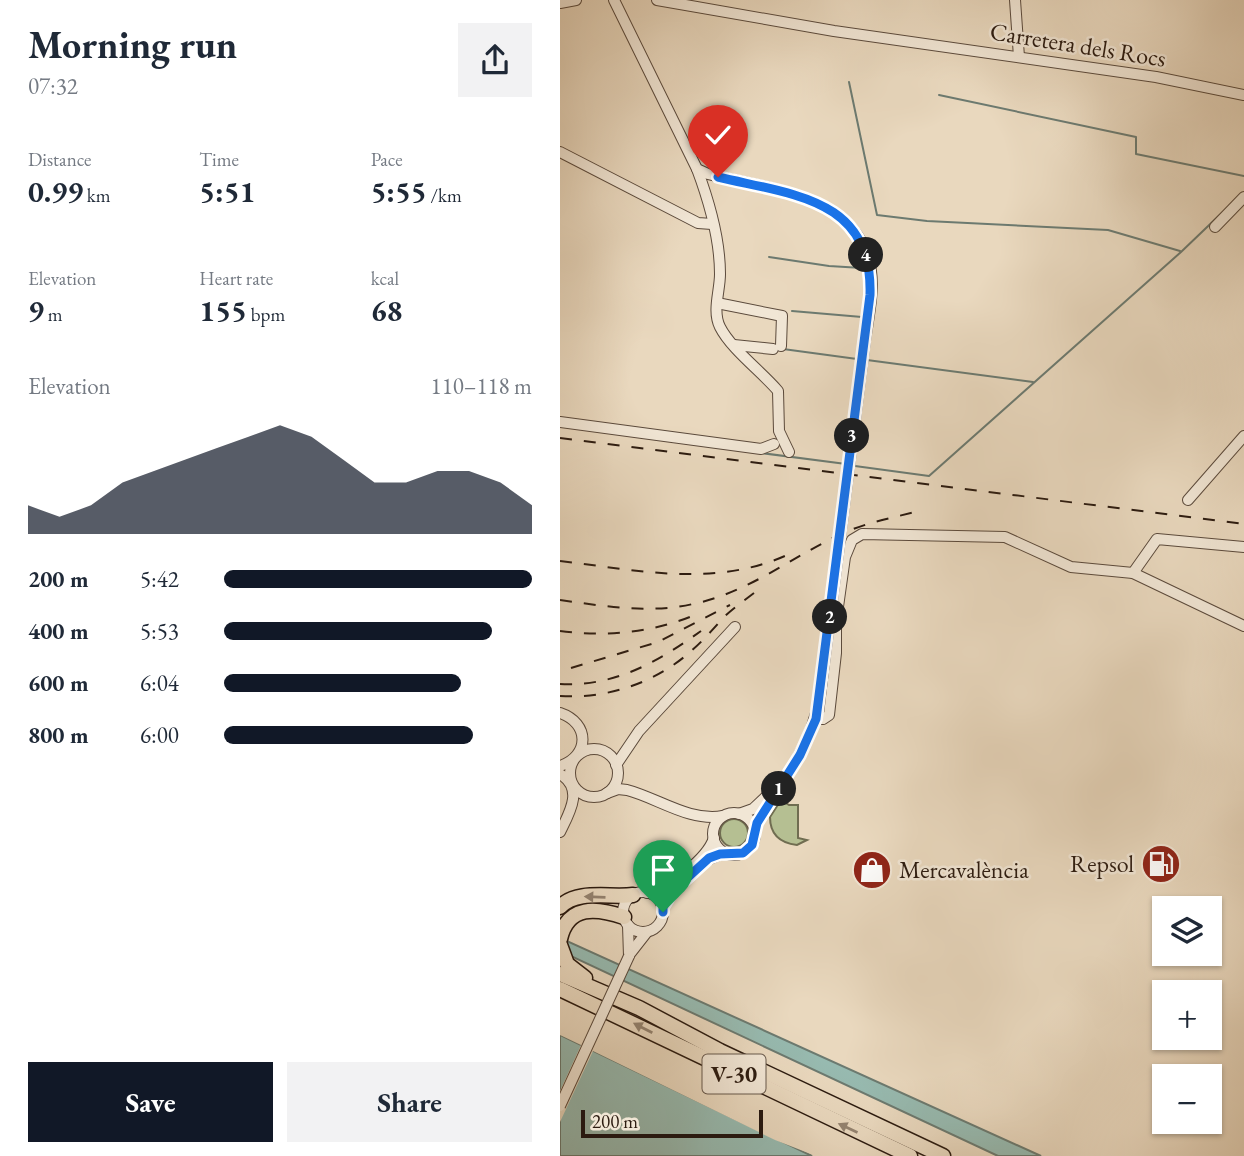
<!DOCTYPE html>
<html lang="en">
<head>
<meta charset="utf-8">
<style>
	body { margin:0; font-family:"EB Garamond",serif; background:#f2f2f3; color:#1f2937; height:100vh; display:flex; flex-direction:column; font-size:26px; white-space:nowrap }
	* { box-sizing:border-box; margin:0 }
	p { font-size:23px; color:#747a83 }
	.icon { flex:none; width:38px; height:38px; fill:none; stroke:currentColor; stroke-width:2; stroke-linecap:round; stroke-linejoin:round }
	.map { position:relative; flex:1; overflow:hidden }
	.sheet { display:flex; flex-direction:column; background:#fff; width:560px }
	.sheet>* { flex:none }
	.tools { position:absolute; left:592px; top:896px; display:grid; gap:14px }
	.tools a { display:grid; place-items:center; width:70px; height:70px; border-radius:0px; background:#fff; box-shadow:0 2px 5px #0004; font-size:35px }
	.scale { position:absolute; left:21px; bottom:18px; width:182px; box-sizing:border-box; padding-left:7px; border:4px solid #2c1b10; border-top:0; font-size:19px; line-height:24px; white-space:nowrap; color:#2c1b10; -webkit-text-stroke:5px #f1e6d5; paint-order:stroke }
	.pin { position:absolute; display:grid; place-items:center; width:60px; height:60px; color:#fff; margin:-72px -30px; border-radius:50% 50% 50% 0; rotate:-45deg; box-shadow:0 0 7px #0007 }
	.pin .icon { rotate:45deg }
	.km { position:absolute; width:35px; height:35px; margin:-18px; border-radius:50%; background:#222; color:#fff; font-size:19px; line-height:35px; text-align:center }
	.round { display:grid; place-items:center; flex:none; width:74px; height:74px; border-radius:0px; background:#f2f2f3 }
	.head { display:flex; align-items:center; justify-content:space-between; height:119px; padding:0 28px }
	h1 { font-size:38px; font-weight:700; line-height:52px }
	.stats { display:grid; grid-template-columns:repeat(3,1fr); gap:10px; height:119px; padding:7px 28px }
	.stats div { display:grid; align-content:center }
	.stats b { font-size:30px; font-weight:700 }
	.stats small { font-size:19px; font-weight:400 }
	.stats p { font-size:19px }
	.chart { height:196px; padding:14px 28px }
	.chart p { display:flex; justify-content:space-between }
	.chart svg { width:100%; height:126px; margin-top:7px; fill:#111827; opacity:.7 }
	.button { display:flex; gap:14px; margin-top:auto; padding:14px 28px }
	.button a { flex:1; height:80px; border-radius:0px; background:#111827; color:#fff; font-size:28px; font-weight:700; line-height:80px; text-align:center }
	.button a+a { background:#f2f2f3; color:#1f2937 }
	ul { padding:0 28px; list-style:none; font-size:23px }
	li { display:grid; grid-template-columns:112px 84px 1fr; align-items:center; height:52px }
	li i { height:18px; border-radius:9px; background:#111827 }
	main { display:flex; flex:1; min-height:0 }
	.map>svg:first-child { display:block }
	.green { fill:#b5bf92; stroke:#706d51; stroke-width:2 }
	.water { fill:#97bab0; stroke:#6c7a70; stroke-width:2 }
	.pier { fill:#e9d8be }
	.lines { fill:none; stroke-linecap:round; stroke-linejoin:round }
	.stream { stroke:#6c7a70; stroke-width:2 }
	.minor-casing { stroke:#5b4a3c; stroke-width:12 }
	.highway-casing { stroke:#2c1b10; stroke-width:17 }
	.minor { stroke:#f1e6d5; stroke-width:10 }
	.highway { stroke:#e9d8be; stroke-width:14 }
	.rail { stroke:#2c1b10; stroke-width:2; stroke-dasharray:12 12; stroke-linecap:butt }
	.minor-bridge-casing { stroke:#5b4a3c; stroke-width:12; stroke-linecap:butt }
	.minor-bridge { stroke:#f1e6d5; stroke-width:10 }
	.oneway { fill:#948370 }
	.route-casing { stroke:#fff; stroke-width:14 }
	.route { stroke:#1a73e8; stroke-width:9 }
	.labels { text-anchor:middle; stroke-width:5; stroke-linejoin:round; paint-order:stroke }
	.shield { fill:#f1e6d5; stroke:#67584b; stroke-width:2 }
	.shield-label { font-size:23px; font-weight:bold; fill:#2c1b10 }
	.street-label { font-size:24px; fill:#2c1b10; stroke:#f1e6d5 }
	.poi-label { font-size:24px; fill:#2c1b10; stroke:#f1e6d5; text-anchor:end }
</style>
</head>
<body>
<main>
<section class="sheet">
<div class="head"><div><h1>Morning run</h1><p>07:32</p></div><a class="round"><svg class="icon" aria-label="share" viewBox="0 0 24 24"><path d="M12 15V3M7 8l5-5 5 5M5 13v7h14v-7"/></svg></a></div>
<div class="stats">
<div><p>Distance</p><b>0.99<small> km</small></b></div>
<div><p>Time</p><b>5:51</b></div>
<div><p>Pace</p><b>5:55<small> /km</small></b></div>
</div>
<div class="stats">
<div><p>Elevation</p><b>9<small> m</small></b></div>
<div><p>Heart rate</p><b>155<small> bpm</small></b></div>
<div><p>kcal</p><b>68</b></div>
</div>
<div class="chart"><p><span>Elevation</span>110–118 m</p>
<svg viewBox="0 0 160 44" preserveAspectRatio="none"><path d="M0 44V34L10 38L20 34L30 26L40 22L50 18L60 14L70 10L80 6L90 10L100 18L110 26L120 26L130 22L140 22L150 26L160 34V44z"/></svg>
</div>
<ul>
<li><b>200 m</b>5:42<i style="width:100%"></i></li>
<li><b>400 m</b>5:53<i style="width:87%"></i></li>
<li><b>600 m</b>6:04<i style="width:77%"></i></li>
<li><b>800 m</b>6:00<i style="width:81%"></i></li>
</ul>
<div class="button"><a>Save</a><a>Share</a></div>
</section>
<div class="map">
<svg width="684" height="1156" viewBox="0 0 684 1156">
	<rect width="100%" height="100%" fill="#e9d8be"/>
	<filter id="stains"><feTurbulence type="fractalNoise" baseFrequency=".00286" numOctaves="4"/><feColorMatrix values="0 0 0 0 .2 0 0 0 0 .09 0 0 0 0 .02 0 0 0 .5 -.17"/></filter>
	<radialGradient id="worn" r=".72"><stop offset=".6" stop-color="#630" stop-opacity="0"/><stop offset="1" stop-color="#630" stop-opacity=".3"/></radialGradient>
	<!-- green -->
	<g class="green">
		<path d="M221,800l8,5h9v33l9,2 -10,5c-17,-2 -27,-11 -27,-28z"/>
		<circle cx="174" cy="833" r="14"/>
	</g>
	<!-- water -->
	<g class="water">
		<path d="M0,938l481,218h-43l-438,-205z"/>
		<path d="M0,1035l252,121h-252z"/>
	</g>
	<!-- pier -->
	<path class="pier" d="M0,1032l74,33 180,88 2,3 -41,-16 -182,-89 -33,71v-31l21,-46 -21,-10z"/>
	<g class="lines">
		<!-- stream -->
		<g class="stream">
			<path d="M289,82l28,133 50,6 181,9 72,21"/>
			<path d="M379,95l197,42v17l108,22"/>
			<path d="M209,257l60,9 33,2"/>
			<path d="M232,311l70,6"/>
			<path d="M223,349l74,10"/>
			<path d="M307,360l166,22"/>
			<path d="M201,453l85,11"/>
			<path d="M295,466l74,10 252,-224 47,-45"/>
		</g>
		<!-- minor casing -->
		<g class="minor-casing">
			<g id="minor">
				<path d="M54,0l83,169 11,5c60,16 152,20 163,97 3,22 -3,48 -6,70"/>
				<path d="M97,0l177,31 322,46 88,18"/>
				<path d="M455,0l4,57"/>
				<path d="M0,3l16,-3"/>
				<path d="M0,152l138,71 14,1"/>
				<path d="M137,169c12,32 23,71 23,105 0,17 -8,37 0,53 11,22 42,45 58,64l1,40 10,21"/>
				<path d="M655,227l29,-30"/>
				<path d="M157,303l65,13 -1,30"/>
				<path d="M174,345l39,4"/>
				<path d="M0,422l201,27 13,-5"/>
				<path d="M628,500l56,-64"/>
				<path d="M573,573l24,-34 87,8"/>
				<path d="M0,713c30,10 30,43 0,53"/>
				<path d="M256,719h7l6,-4 7,-62v-32l9,-64 7,-17 10,-6 143,3 66,30 62,6 111,53"/>
				<circle cx="34" cy="773" r="24"/>
				<path d="M56,765l23,-34 96,-104"/>
				<path d="M0,774c24,14 10,38 0,58"/>
				<path d="M47,793l11,-4 9,1c31,8 62,32 96,26"/>
				<circle cx="174" cy="834" r="21"/>
				<path d="M179,814l14,-5 19,-18"/>
				<path d="M194,830l5,-12c27,-38 54,-77 61,-123"/>
				<circle cx="83" cy="912" r="20"/>
				<path d="M87,893c22,-5 60,-34 67,-55"/>
				<path d="M103,907c14,-21 37,-50 64,-54"/>
				<path d="M68,925l1,31"/>
				<path d="M69,955l18,-23"/>
			</g>
		</g>
		<!-- highway casing -->
		<g class="highway-casing">
			<g id="highway">
				<path d="M0,907c17,-18 50,-9 73,-12"/>
				<path d="M0,939c8,-35 37,-31 64,-22"/>
				<path d="M0,945l7,19 18,14"/>
				<path d="M0,974l79,34 81,43 223,105"/>
				<path d="M0,989l350,167"/>
			</g>
		</g>
		<!-- minor -->
		<use href="#minor" class="minor"/>
		<!-- highway -->
		<use href="#highway" class="highway"/>
		<!-- rail -->
		<g class="rail">
			<path d="M0,438l684,86"/>
			<path d="M0,561c77,9 154,27 227,-6"/>
			<path d="M0,600c44,6 88,14 133,4 54,-11 96,-45 144,-68 26,-13 55,-18 82,-25"/>
			<path d="M0,631c47,6 93,2 137,-17"/>
			<path d="M11,668l87,-26 72,-37"/>
			<path d="M0,684c54,3 98,-22 141,-53"/>
			<path d="M0,696c47,3 95,-13 130,-44 13,-11 23,-23 34,-35 12,-11 25,-20 38,-30"/>
		</g>
		<!-- minor-bridge casing -->
		<g class="minor-bridge-casing">
			<g id="minor-bridge">
				<path d="M260,695l45,-354"/>
				<path d="M0,1106l69,-150"/>
			</g>
		</g>
		<!-- minor-bridge -->
		<use href="#minor-bridge" class="minor-bridge"/>
	</g>
	<!-- one-way arrows -->
	<defs><path id="oneway-solid" d="M-6-.8H1V-3.2L6.5 0L1 3.2V.8H-6Z" transform="scale(1.75)"/></defs>
	<g class="oneway">
		<use href="#oneway-solid" transform="translate(35 897) rotate(-178)"/>
		<use href="#oneway-solid" transform="translate(83 1028) rotate(-153)"/>
		<use href="#oneway-solid" transform="translate(288 1128) rotate(-155)"/>
	</g>
	<g class="lines">
		<!-- route casing -->
		<g class="route-casing">
			<path id="route" d="M103,912v-5l10,-16 36,-33 11,-4 23,-1 9,-8 5,-22 43,-68 16,-36 54,-424c3,-97 -77,-100 -152,-118"/>
		</g>
		<!-- route -->
		<use href="#route" class="route"/>
	</g>
	<!-- icons -->
	<defs>
		<g id="fuel-disc" transform="scale(2.0125)"><circle r="9.5" fill="#8f2418" stroke="#f1e6d5"/><path d="M-5.5-6h7V0h2V4h1.3V-2.5L3-4.5l.8-.8L6-3V5H2.5V1h-1V6h-7ZM-4.2-4.7v3.2H.2V-4.7Z" fill="#fff"/></g>
		<g id="shop-disc" transform="scale(2.0125)"><circle r="9.5" fill="#8f2418" stroke="#f1e6d5"/><path d="M-5-2.5h2.3a2.7 3.5 0 0 1 5.4 0H5L5.5 6h-11ZM-1.5-2.5h3a1.5 2.3 0 0 0-3 0Z" fill="#fff"/></g>
	</defs>
	<g fill-rule="evenodd">
		<use href="#fuel-disc" x="601" y="864"/>
		<use href="#shop-disc" x="312" y="870"/>
	</g>
	<g class="labels">
		<!-- shield labels -->
		<rect class="shield" x="142.5" y="1054.5" width="63" height="39" rx="5"/>
		<g class="shield-label">
			<text x="174" y="1082">V-30</text>
		</g>
		<!-- street labels -->
		<g class="street-label">
			<text transform="translate(518 45) rotate(9)" y="8">Carretera dels Rocs</text>
		</g>
		<!-- poi labels -->
		<g class="poi-label">
			<text x="574" y="872">Repsol</text>
			<text x="339" y="878" text-anchor="start">Mercavalència</text>
		</g>
	</g>
	<rect width="100%" height="100%" filter="url(#stains)"/>
	<rect width="100%" height="100%" fill="url(#worn)"/>
</svg>
<div class="tools">
<a><svg class="icon" aria-label="layers" viewBox="0 0 24 24"><path d="M12 4l9 5-9 5-9-5zM3 14l9 5 9-5"/></svg></a>
<a>+</a>
<a>−</a>
</div>
<div class="scale">200 m</div>
<div class="pin" style="left:103px;top:912px;background:#1e9e55"><svg class="icon" aria-label="arrive" viewBox="0 0 24 24"><path d="M6 21V4h12l-3 4 3 4H6"/></svg></div>
<div class="pin" style="left:158px;top:177px;background:#d93025"><svg class="icon" aria-label="check" viewBox="0 0 24 24"><path d="M5 12l5 5 9-10"/></svg></div>
<b class="km" style="left:219px;top:789px">1</b>
<b class="km" style="left:270px;top:617px">2</b>
<b class="km" style="left:292px;top:436px">3</b>
<b class="km" style="left:306px;top:255px">4</b>
</div>
</main>
</body>
</html>
